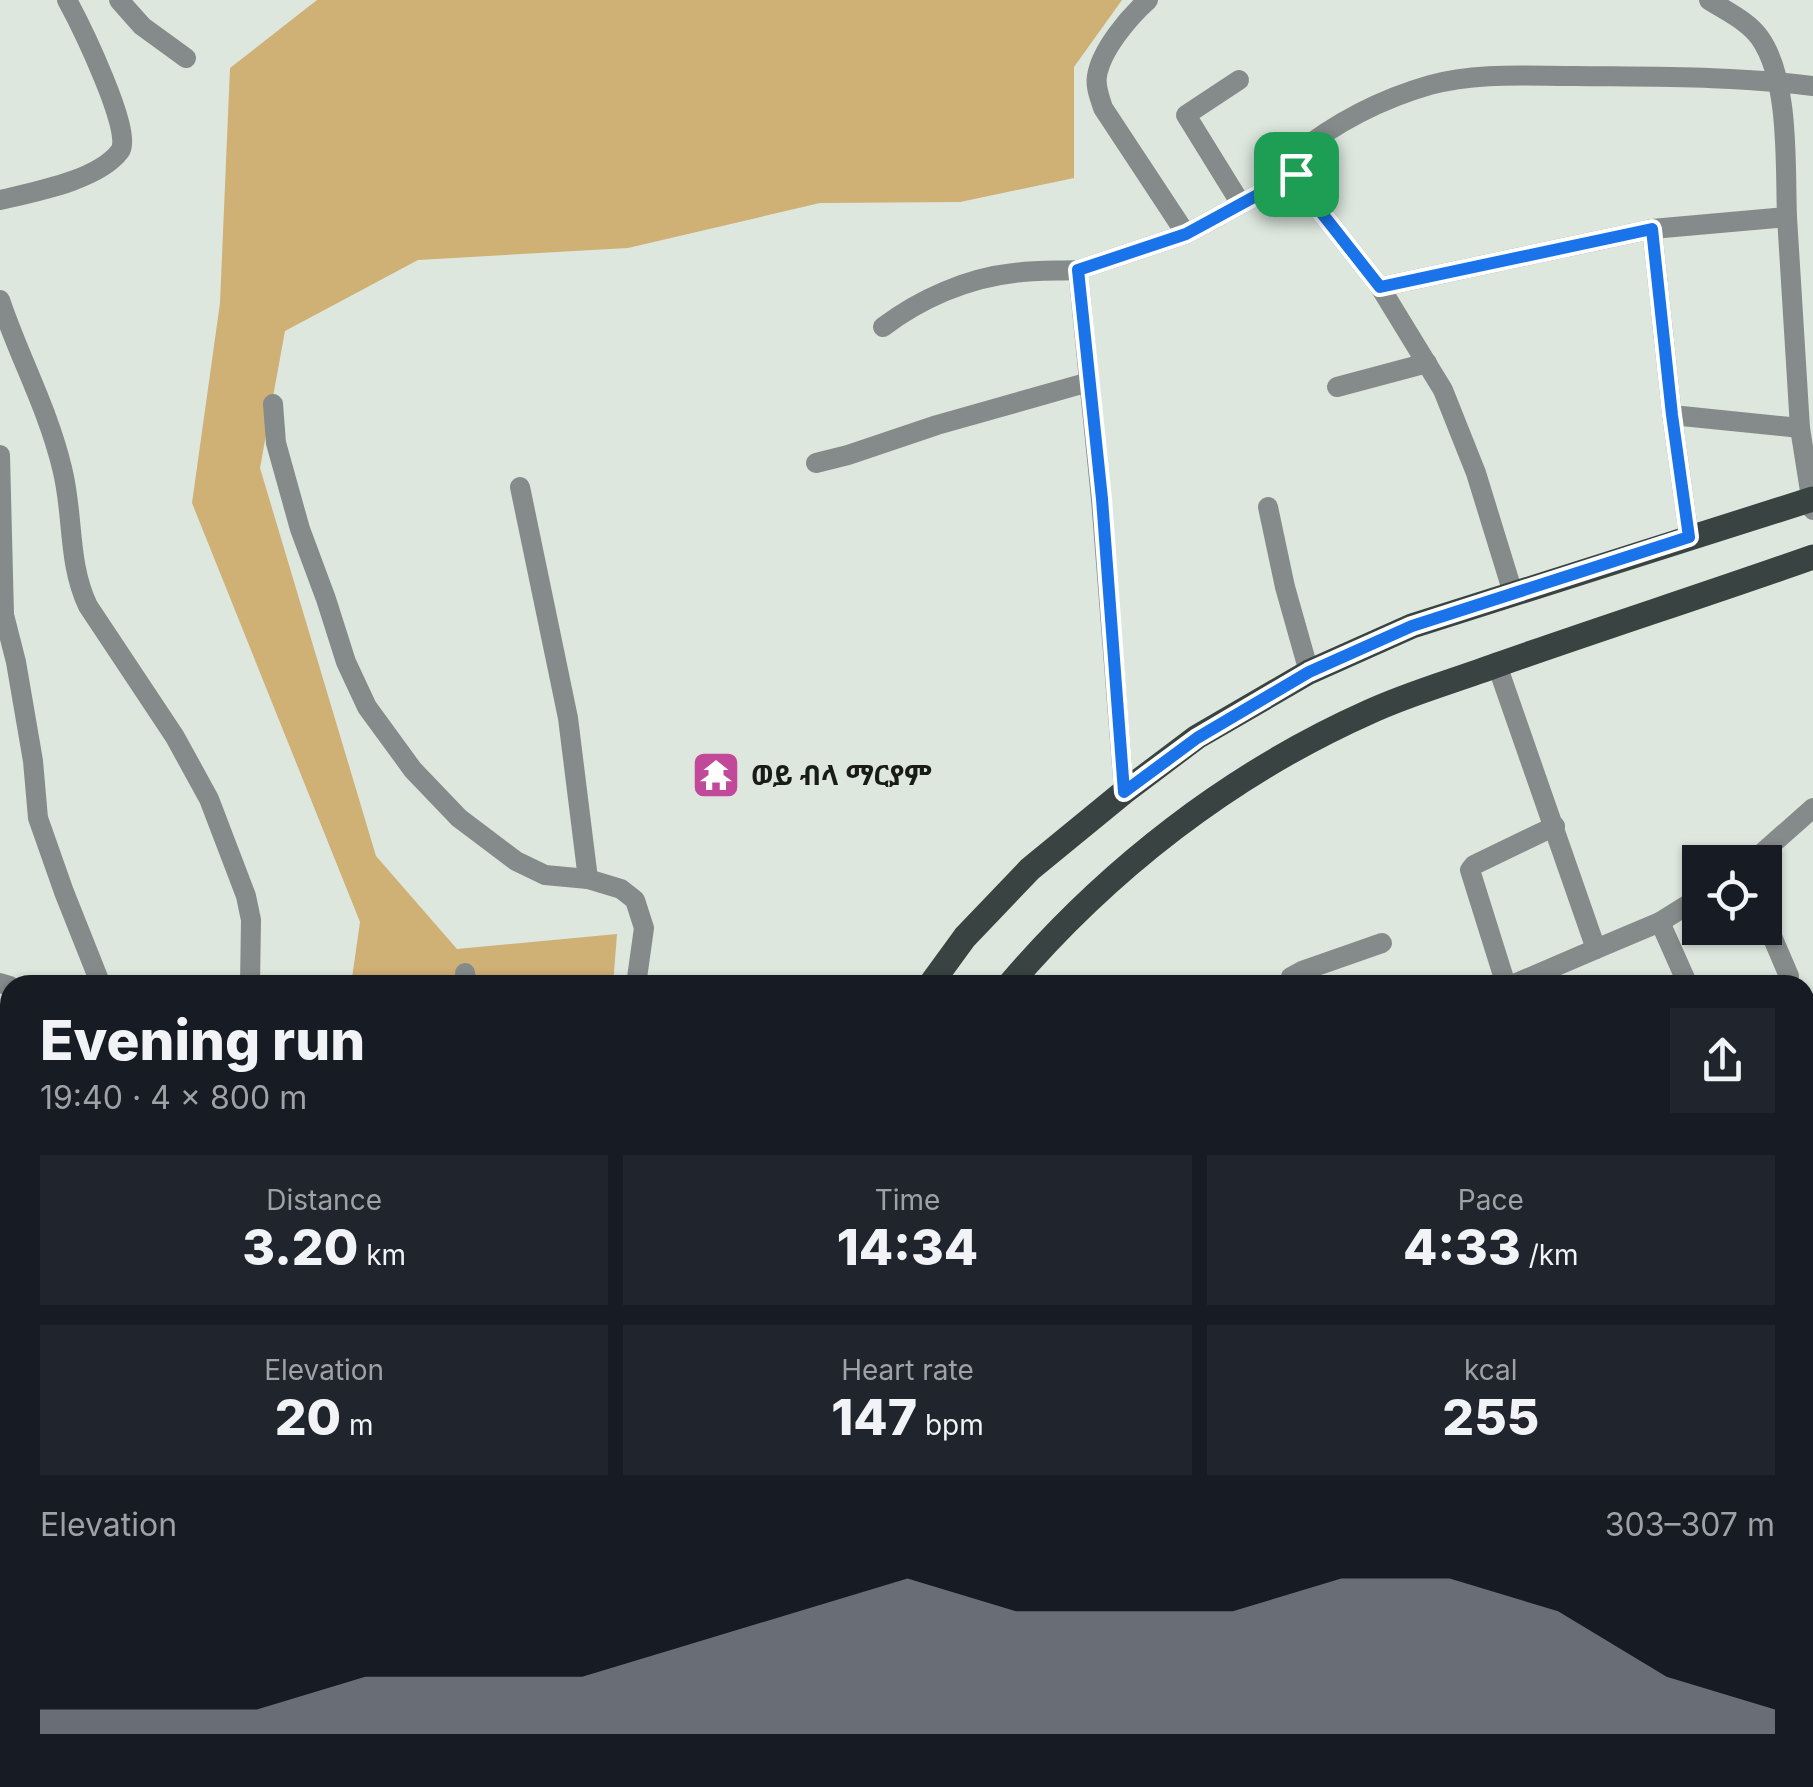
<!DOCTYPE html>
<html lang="en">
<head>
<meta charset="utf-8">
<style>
	body { margin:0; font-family:Inter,"Noto Sans Ethiopic",sans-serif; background:#20242c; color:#f1f3f6; height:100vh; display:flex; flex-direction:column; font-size:38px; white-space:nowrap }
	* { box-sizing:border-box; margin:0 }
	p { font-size:32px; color:#9ea1a6 }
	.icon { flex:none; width:55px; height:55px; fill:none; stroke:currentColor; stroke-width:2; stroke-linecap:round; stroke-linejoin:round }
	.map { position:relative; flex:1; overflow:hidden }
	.panel { position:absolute; left:0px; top:975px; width:1815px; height:812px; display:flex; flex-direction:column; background:#171b24; border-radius:30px 30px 0 0; box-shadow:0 2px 8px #0004 }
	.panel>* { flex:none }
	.buttons { position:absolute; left:1682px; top:845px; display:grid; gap:20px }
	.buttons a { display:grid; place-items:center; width:100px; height:100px; border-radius:0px; background:#171b24; box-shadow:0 2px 8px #0004; font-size:50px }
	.pin { position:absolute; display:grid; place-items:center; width:85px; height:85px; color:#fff; margin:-42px; border-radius:20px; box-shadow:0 5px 15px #0006 }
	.round { display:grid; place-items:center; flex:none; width:105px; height:105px; border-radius:0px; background:#20242c }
	.overview { display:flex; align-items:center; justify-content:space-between; height:170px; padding:0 40px }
	h1 { font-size:55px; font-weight:800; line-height:75px }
	.stats { display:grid; grid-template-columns:repeat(3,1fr); gap:15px; height:170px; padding:10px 40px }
	.stats div { display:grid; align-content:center; border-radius:0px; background:#20242c; text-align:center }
	.stats b { font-size:50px; font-weight:800 }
	.stats small { font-size:28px; font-weight:400 }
	.stats p { font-size:28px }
	.chart { height:280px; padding:20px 40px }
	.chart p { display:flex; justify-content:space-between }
	.chart svg { width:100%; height:180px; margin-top:10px; fill:#8c9099; opacity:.7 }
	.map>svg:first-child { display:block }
	.green { fill:#cfb075 }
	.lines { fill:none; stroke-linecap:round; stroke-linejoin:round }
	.street { stroke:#858b8a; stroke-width:20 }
	.primary { stroke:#394442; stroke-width:25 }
	.route-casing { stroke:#fff; stroke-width:20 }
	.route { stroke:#1a73e8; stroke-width:12 }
	.labels { text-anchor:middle; stroke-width:10; stroke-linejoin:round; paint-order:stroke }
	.poi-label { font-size:28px; font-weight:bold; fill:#181b18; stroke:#dde7de; text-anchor:start }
</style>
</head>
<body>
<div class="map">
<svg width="1813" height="1787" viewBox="0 0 1813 1787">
	<rect width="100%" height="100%" fill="#dde7de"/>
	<!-- green -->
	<g class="green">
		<path d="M317,0h805l-48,67v111l-114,24 -140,1 -192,45 -210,12 -133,71 -25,137 116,388 81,93 160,-15 -4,51h-262l9,-63 -168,-419 28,-200 10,-235z"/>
		<path d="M1805,1180h8v607h-991l4,-9h979z"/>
	</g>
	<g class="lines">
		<!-- street -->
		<g class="street">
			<path d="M119,0l23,26 44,32"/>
			<path d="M1709,0c17,11 39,21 51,38 30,43 25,128 27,179"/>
			<path d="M1239,80l-53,35 55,89"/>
			<path d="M0,200c34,-8 99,-20 120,-49 14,-18 -41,-129 -53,-151"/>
			<path d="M1652,229l20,186 17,122"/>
			<path d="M1186,234l110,-60"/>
			<path d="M1380,287l272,-58 135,-12 13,211 13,82"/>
			<path d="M0,300c19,57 48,109 62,168 12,46 5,94 26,138l87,131 34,62 37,97 5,24 -1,65"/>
			<path d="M883,327c37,-28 84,-49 131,-54 21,-3 43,-2 64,-3"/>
			<path d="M1337,387l90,-24"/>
			<path d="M273,404l3,39 24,86 26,70 20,63 21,45 46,63 46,48 57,43 29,14 43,4 33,10 14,11 9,28 -8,57"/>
			<path d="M1672,415l128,13"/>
			<path d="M0,455l4,160"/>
			<path d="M816,463l32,-8 89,-30 152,-43"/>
			<path d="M520,487l48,231 20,161"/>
			<path d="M1268,507l17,80 24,85"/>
			<path d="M1513,593l-37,-120 -33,-83 -63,-103 -74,-94 -13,-31 2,-7c40,-32 86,-56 135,-70 47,-13 98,-9 145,-9 79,1 160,0 238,10"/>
			<path d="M0,608l4,7 12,47 17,99 5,57 26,74 37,93"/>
			<path d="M1497,665l99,284 64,-27 40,-25"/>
			<path d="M1124,792l-23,-293 -23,-229 108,-36 -83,-126c-3,-10 -8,-21 -6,-32 4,-26 32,-59 51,-76"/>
			<path d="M1752,862l61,-54"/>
			<path d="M1765,920l24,56"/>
			<path d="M1660,922l28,63"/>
			<path d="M465,973l2,12"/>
			<path d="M0,983l10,3"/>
			<path d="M1290,985l1,-8 11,-6 80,-28"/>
			<path d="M1506,985l-36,-115 4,-5 81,-39"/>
			<path d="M1512,985l84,-36"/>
			<path d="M1805,1101l8,-2"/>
			<path d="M0,1133l10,-21"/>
			<path d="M1805,1249l8,-4"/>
			<path d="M1805,1268l8,13"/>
			<path d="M0,1375l9,-23"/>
			<path d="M1805,1385l8,-6"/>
			<path d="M1805,1540l8,-2"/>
			<path d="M0,1607l10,5"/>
			<path d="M1805,1665l8,-6"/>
			<path d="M0,1764l10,-10"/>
			<path d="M89,1778l12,9"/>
			<path d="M214,1778l11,9"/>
			<path d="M577,1778l10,9"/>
			<path d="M957,1778l7,9"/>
			<path d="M1436,1778l7,9"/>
			<path d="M297,1787l12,-9"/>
			<path d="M1024,1787l14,-9"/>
			<path d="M1259,1787l12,-9"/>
			<path d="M1484,1787l12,-9"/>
			<path d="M1648,1787l12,-9"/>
		</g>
		<!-- primary -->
		<g class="primary">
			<path d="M930,985l35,-48 65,-68 94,-77 73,-55 112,-65 103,-46 401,-127"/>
			<path d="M1009,985c98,-115 221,-211 360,-273 41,-19 85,-31 128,-47 105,-37 211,-71 316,-108"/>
			<path d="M488,1787l6,-9"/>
			<path d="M562,1787l5,-9"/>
		</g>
	</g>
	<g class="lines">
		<!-- route casing -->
		<g class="route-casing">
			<path id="route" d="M1296,174l10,19 74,94 272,-58 20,186 17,122 -277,89 -103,46 -112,66 -73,54 -22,-293 -24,-229 108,-36z"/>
		</g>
		<!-- route -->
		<use href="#route" class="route"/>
	</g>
	<!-- icons -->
	<defs>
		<g id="temple-square" transform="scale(2.5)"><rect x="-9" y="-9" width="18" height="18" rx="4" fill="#c24899" stroke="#dde7de"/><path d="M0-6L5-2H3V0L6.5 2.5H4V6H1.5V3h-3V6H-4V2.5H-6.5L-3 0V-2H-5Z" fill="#fff"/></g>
	</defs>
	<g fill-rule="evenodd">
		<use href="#temple-square" x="716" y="775"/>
	</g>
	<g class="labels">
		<!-- poi labels -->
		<g class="poi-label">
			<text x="751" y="785">ወይ ብላ ማርያም</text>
		</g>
	</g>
</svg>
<div class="buttons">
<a><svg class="icon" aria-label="locate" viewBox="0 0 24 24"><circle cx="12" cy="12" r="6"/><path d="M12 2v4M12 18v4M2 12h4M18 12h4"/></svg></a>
</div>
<div class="pin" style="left:1296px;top:174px;background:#1e9e55"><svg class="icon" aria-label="arrive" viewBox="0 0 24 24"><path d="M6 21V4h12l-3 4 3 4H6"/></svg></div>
<section class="panel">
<div class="overview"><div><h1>Evening run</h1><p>19:40 · 4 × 800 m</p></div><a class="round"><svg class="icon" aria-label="share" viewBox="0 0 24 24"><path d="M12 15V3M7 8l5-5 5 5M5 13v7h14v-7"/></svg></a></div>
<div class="stats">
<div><p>Distance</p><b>3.20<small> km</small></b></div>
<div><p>Time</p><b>14:34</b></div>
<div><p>Pace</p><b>4:33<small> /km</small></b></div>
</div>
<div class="stats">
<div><p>Elevation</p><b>20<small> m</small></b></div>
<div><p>Heart rate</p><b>147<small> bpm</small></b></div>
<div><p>kcal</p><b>255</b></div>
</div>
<div class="chart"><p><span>Elevation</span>303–307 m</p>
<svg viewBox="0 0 160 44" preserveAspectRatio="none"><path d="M0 44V38L10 38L20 38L30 30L40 30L50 30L60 22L70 14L80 6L90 14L100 14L110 14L120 6L130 6L140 14L150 30L160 38V44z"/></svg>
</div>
</section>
</div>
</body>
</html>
